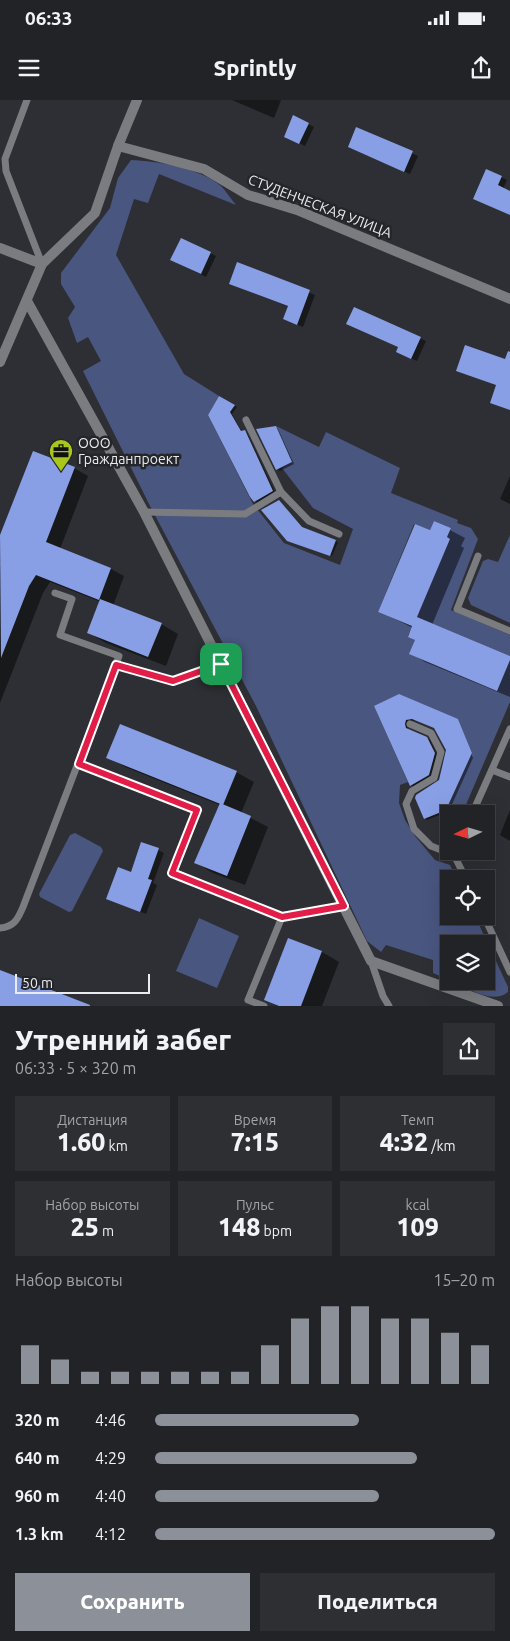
<!DOCTYPE html>
<html lang="ru">
<head>
<meta charset="utf-8">
<style>
	body { margin:0; font-family:Ubuntu,sans-serif; background:#2e2f33; color:#f1f3f6; height:100vh; display:flex; flex-direction:column; font-size:19px; white-space:nowrap }
	* { box-sizing:border-box; margin:0 }
	p { font-size:16px; color:#a2a4a7 }
	.icon { flex:none; width:28px; height:28px; fill:none; stroke:currentColor; stroke-width:2; stroke-linecap:round; stroke-linejoin:round }
	.map { position:relative; height:906px; overflow:hidden }
	.side { display:flex; flex-direction:column; background:#222327; flex:1 }
	.side>* { flex:none }
	.needle { width:32px; rotate:265deg }
	.controls { position:absolute; left:440px; top:705px; display:grid; gap:10px }
	.controls a { display:grid; place-items:center; width:55px; height:55px; border-radius:0px; background:#222327; box-shadow:0 5px 20px #0002,0 0 0 1px #3f4044; font-size:25px }
	.scale { position:absolute; left:15px; bottom:12px; width:135px; box-sizing:border-box; padding-left:5px; border:2px solid #eaebee; border-top:0; font-size:14px; line-height:18px; white-space:nowrap; color:#eaebee; -webkit-text-stroke:4px #24262a; paint-order:stroke }
	.pin { position:absolute; display:grid; place-items:center; width:42px; height:42px; color:#fff; margin:-21px; border-radius:10px; box-shadow:0 2px 8px #0006 }
	.round { display:grid; place-items:center; flex:none; width:52px; height:52px; border-radius:0px; background:#2e2f33 }
	.head { display:flex; align-items:center; justify-content:space-between; height:85px; padding:0 15px }
	h1 { font-size:28px; font-weight:800; line-height:38px }
	.metrics { display:grid; grid-template-columns:repeat(3,1fr); gap:8px; height:85px; padding:5px 15px }
	.metrics div { display:grid; align-content:center; border-radius:0px; background:#2e2f33; text-align:center }
	.metrics b { font-size:25px; font-weight:800 }
	.metrics small { font-size:14px; font-weight:400 }
	.metrics p { font-size:14px }
	.chart { height:140px; padding:10px 15px }
	.chart p { display:flex; justify-content:space-between }
	.chart svg { width:100%; height:90px; margin-top:5px; stroke:#8c9099; stroke-width:6 }
	.action { display:flex; gap:10px; margin-top:auto; padding:10px 15px }
	.action a { flex:1; height:58px; border-radius:0px; background:#8c9099; color:#fff; font-size:20px; font-weight:800; line-height:58px; text-align:center }
	.action a+a { background:#2e2f33; color:#f1f3f6 }
	ul { padding:0 15px; list-style:none; font-size:16px }
	li { display:grid; grid-template-columns:80px 60px 1fr; align-items:center; height:38px }
	li i { height:12px; border-radius:6px; background:#8c9099 }
	.status { display:flex; justify-content:space-between; align-items:center; height:35px; padding:0 25px; background:#222327; direction:ltr }
	.status svg { height:14px; fill:currentColor }
	header { display:flex; justify-content:space-between; align-items:center; height:65px; padding:0 15px; background:#222327; font-size:22px; font-weight:800 }
	.map>svg:first-child { display:block }
	.green { fill:#49567f }
	.shadow { fill:#0007 }
	.building { fill:#899fe5 }
	.lines { fill:none; stroke-linecap:round; stroke-linejoin:round }
	.lane { stroke:#7b7c7f; stroke-width:7 }
	.street { stroke:#7b7c7f; stroke-width:10 }
	.route-casing { stroke:#fff; stroke-width:10 }
	.route { stroke:#e11d48; stroke-width:6 }
	.labels { text-anchor:middle; stroke-width:5; stroke-linejoin:round; paint-order:stroke }
	.street-label { font-size:14px; fill:#eaebee; stroke:#24262a }
	.poi-label { font-size:14px; fill:#eaebee; stroke:#24262a; text-anchor:start }
</style>
</head>
<body>
<div class="status"><b>06:33</b><svg viewBox="0 0 49 12"><path d="M0 12V9h3v3zM5 12V6h3v6zM10 12V3h3v9zM15 12V0h3v12zM26 1h20v11H26zM47 4h2v5h-2z"/></svg></div>
<header><svg class="icon" aria-label="menu" viewBox="0 0 24 24"><path d="M4 6h16M4 12h16M4 18h16"/></svg>Sprintly<svg class="icon" aria-label="share" viewBox="0 0 24 24"><path d="M12 15V3M7 8l5-5 5 5M5 13v7h14v-7"/></svg></header>
<div class="map">
<svg width="510" height="906" viewBox="0 0 510 906">
	<rect width="100%" height="100%" fill="#2e2f34"/>
	<!-- green -->
	<g class="green">
		<path d="M131,60c26,1 69,8 90,26 5,5 10,13 15,19l-77,-31 -11,29 -14,-4 -18,56 68,119 35,22 -11,19 45,89 31,39 56,22 13,-36 -40,-21 -31,-40 10,-6 -16,-36 43,21 7,-15 74,36 -9,25 67,27 -1,3 14,5 7,11 -27,71 59,25v21l-93,-39 33,-78 -3,-2 4,-9 -17,-7 -4,9 -16,-6 -36,88 34,14 -4,10 7,4 95,20v42l-48,112h-12l-4,-4 26,-57 -14,-34 -84,-13 34,76 -8,3 -1,18 6,17 10,16 20,24 15,5 7,14h-8v37h26l33,71v5c-16,13 -40,-4 -56,-11h34v-37h-37v36l-16,-7v-13l-47,-15 -5,7 -14,-11 -111,-235 -107,-202 -66,-133 18,-10 -13,-24 -11,6 -9,-25 7,-11 -14,-23v-11l49,-65 8,-30z"/>
		<path d="M510,435v88l-39,-18 -3,-7 15,-37 5,-2 10,3z"/>
		<path d="M75,733l26,14 2,4 -31,60 -3,1 -29,-15 -1,-3 31,-59z"/>
		<path d="M199,818l40,18 -22,52 -41,-17z"/>
	</g>
	<!-- shadow -->
	<g class="shadow">
		<path d="M232,0h49l-7,18z"/>
		<path d="M308,24l6,3 -9,19 -14,-7z"/>
		<path d="M357,28l61,28 -8,18 -55,-24z"/>
		<path d="M501,77l6,3 -4,9 7,3v22l-36,-16z"/>
		<path d="M210,153l6,3 -10,21 -29,-14z"/>
		<path d="M238,164l77,31 -12,32 -13,-5 -1,-15 -53,-21z"/>
		<path d="M354,209l72,32 -9,20 -14,-6 -3,-8z"/>
		<path d="M220,298l17,9 -5,7 10,18 5,1 28,59 -17,11 -3,-2z"/>
		<path d="M276,327l2,2 16,35 -14,7 -3,-2z"/>
		<path d="M33,352l41,16 14,8 -28,73 51,20 13,7 -11,30 48,18 17,10 -12,32 -60,-23 -17,-10 12,-31 -51,-20 -7,11 -43,110v-135l2,-5 -2,-1v-23z"/>
		<path d="M510,376v28l-10,-5z"/>
		<path d="M303,429l35,13 -6,14 -44,-16z"/>
		<path d="M450,430l15,8 -4,8 3,2 -32,77 78,32v40l-85,-35 -14,-9 6,-13 -4,-12 -34,-17 52,-79z"/>
		<path d="M376,606l81,14 16,38 -24,53 -22,9 -2,-2 15,-37 7,-32 -12,-21 -19,-8 -7,1 -2,5 1,4 22,10 7,15 -5,21 -19,11 -2,-2z"/>
		<path d="M108,657l128,15 18,10 -13,31 27,14 -23,58 -32,-12 -17,-10 24,-58 -95,-38z"/>
		<path d="M510,710v31l-10,-6z"/>
		<path d="M158,750l6,3 -11,30 4,2 -11,29 -33,-13 19,-27z"/>
		<path d="M289,840l33,12 17,10 -17,44h-45l-11,-6z"/>
	</g>
	<!-- building -->
	<g class="building">
		<path d="M293,15l16,8 -10,21 -15,-7z"/>
		<path d="M356,27l57,24 -9,21 -56,-25z"/>
		<path d="M486,69l16,7 -4,9 12,6v24l-37,-16z"/>
		<path d="M181,138l30,14 -10,22 -31,-14z"/>
		<path d="M237,162l73,28 -13,35 -14,-6 5,-13 -59,-22z"/>
		<path d="M354,207l67,30 -10,22 -15,-7 2,-5 -52,-23z"/>
		<path d="M465,245l40,14 3,-8 2,1v58l-20,-7 6,-18 -40,-14z"/>
		<path d="M219,296l16,9 -5,7 11,19 4,-1 28,61 -19,11 -4,-5 -42,-82z"/>
		<path d="M276,326l16,36 -16,8 -20,-41z"/>
		<path d="M33,351l42,16 -29,75 65,26 -12,32 -63,-25 -7,11 -28,72 -1,-123z"/>
		<path d="M279,400l23,27 34,13 -6,16 -43,-15 -26,-31z"/>
		<path d="M434,421l17,7 -4,9 3,2 -33,78 93,39v4l-13,31 -88,-37 6,-14 -7,-3 4,-11 -34,-14 37,-88 15,6z"/>
		<path d="M100,499l62,24 -14,34 -61,-24z"/>
		<path d="M399,594l59,25 14,34 -26,57 -22,9 -9,-21 1,-3 23,-15 7,-30 -12,-22 -22,-9 -6,1 -1,4 1,4 21,9 8,16 -6,22 -19,11 -36,-80z"/>
		<path d="M120,624l117,47 -14,34 -117,-47z"/>
		<path d="M220,703l31,13 -24,60 -33,-13z"/>
		<path d="M141,742l18,6 -11,31 4,1 -12,32 -34,-13 12,-32 13,5z"/>
		<path d="M288,838l34,13 -21,55h-22l-15,-6z"/>
		<path d="M0,870l90,35v1h-90z"/>
	</g>
	<g class="lines">
		<!-- lane -->
		<g class="lane">
			<path d="M27,0l-22,59 1,12 36,93"/>
			<path d="M246,320l35,72 28,29 30,13"/>
			<path d="M144,412l101,2 36,-22"/>
			<path d="M478,456l-21,53 53,22"/>
			<path d="M116,565l57,16 48,-17"/>
			<path d="M410,624l21,9 10,19 -7,26 -22,13 -6,13 8,25 17,17 23,9"/>
			<path d="M79,664l118,46 -25,63 110,44 61,-10"/>
			<path d="M492,670l18,7"/>
			<path d="M472,714l38,-85"/>
			<path d="M455,752l-1,3 12,24"/>
			<path d="M484,816l26,56"/>
			<path d="M0,828c14,-1 18,-9 23,-21l96,-251 -59,-21 12,-36 -17,-6"/>
			<path d="M371,861l12,35 6,10"/>
			<path d="M264,906l-16,-6 34,-83"/>
		</g>
		<!-- street -->
		<g class="street">
			<path d="M118,46l86,23 44,26 49,15 213,89"/>
			<path d="M0,148l42,16"/>
			<path d="M27,201l117,211 227,449 127,45"/>
			<path d="M0,262l42,-98 53,-51 23,-67 19,-46"/>
		</g>
	</g>
	<g class="lines">
		<!-- route casing -->
		<g class="route-casing">
			<path id="route" d="M221,564l123,242 -62,11 -110,-44 25,-63 -118,-46 37,-99 57,16z"/>
		</g>
		<!-- route -->
		<use href="#route" class="route"/>
	</g>
	<!-- icons -->
	<defs>
		<g id="office-pin" transform="scale(1.25)"><path d="M0 17L-7.5 6A9.5 9.5 0 1 1 7.5 6Z" fill="#a8c71b" stroke="#24262a"/><path d="M-6-3h4V-5.5h4V-3h4V5H-6ZM-1-4.5V-3h2v-1.5ZM-6 0V1H6V0Z" fill="#111"/></g>
	</defs>
	<g fill-rule="evenodd">
		<use href="#office-pin" x="61" y="351"/>
	</g>
	<g class="labels">
		<!-- street labels -->
		<g class="street-label">
			<text transform="translate(320 106) rotate(21)" y="5">СТУДЕНЧЕСКАЯ УЛИЦА</text>
		</g>
		<!-- poi labels -->
		<g class="poi-label">
			<text x="78" y="348">ООО<tspan x="78" dy="16">Гражданпроект</tspan></text>
		</g>
	</g>
</svg>
<div class="controls">
<a><svg class="needle" viewBox="-14 -14 28 28"><path d="M0-13l5 13h-10z" fill="#e53935"/><path d="M0 13l5-13h-10z" fill="#a2a4a7"/></svg></a>
<a><svg class="icon" aria-label="locate" viewBox="0 0 24 24"><circle cx="12" cy="12" r="6"/><path d="M12 2v4M12 18v4M2 12h4M18 12h4"/></svg></a>
<a><svg class="icon" aria-label="layers" viewBox="0 0 24 24"><path d="M12 4l9 5-9 5-9-5zM3 14l9 5 9-5"/></svg></a>
</div>
<div class="scale">50 m</div>
<div class="pin" style="left:221px;top:564px;background:#1e9e55"><svg class="icon" aria-label="arrive" viewBox="0 0 24 24"><path d="M6 21V4h12l-3 4 3 4H6"/></svg></div>
</div>
<section class="side">
<div class="head"><div><h1>Утренний забег</h1><p>06:33 · 5 × 320 m</p></div><a class="round"><svg class="icon" aria-label="share" viewBox="0 0 24 24"><path d="M12 15V3M7 8l5-5 5 5M5 13v7h14v-7"/></svg></a></div>
<div class="metrics">
<div><p>Дистанция</p><b>1.60<small> km</small></b></div>
<div><p>Время</p><b>7:15</b></div>
<div><p>Темп</p><b>4:32<small> /km</small></b></div>
</div>
<div class="metrics">
<div><p>Набор высоты</p><b>25<small> m</small></b></div>
<div><p>Пульс</p><b>148<small> bpm</small></b></div>
<div><p>kcal</p><b>109</b></div>
</div>
<div class="chart"><p><span>Набор высоты</span>15–20 m</p>
<svg viewBox="0 0 160 44" preserveAspectRatio="none"><path d="M5 44V25M15 44V32M25 44V38M35 44V38M45 44V38M55 44V38M65 44V38M75 44V38M85 44V25M95 44V12M105 44V6M115 44V6M125 44V12M135 44V12M145 44V19M155 44V25"/></svg>
</div>
<ul>
<li><b>320 m</b>4:46<i style="width:60%"></i></li>
<li><b>640 m</b>4:29<i style="width:77%"></i></li>
<li><b>960 m</b>4:40<i style="width:66%"></i></li>
<li><b>1.3 km</b>4:12<i style="width:100%"></i></li>
</ul>
<div class="action"><a>Сохранить</a><a>Поделиться</a></div>
</section>
</body>
</html>
